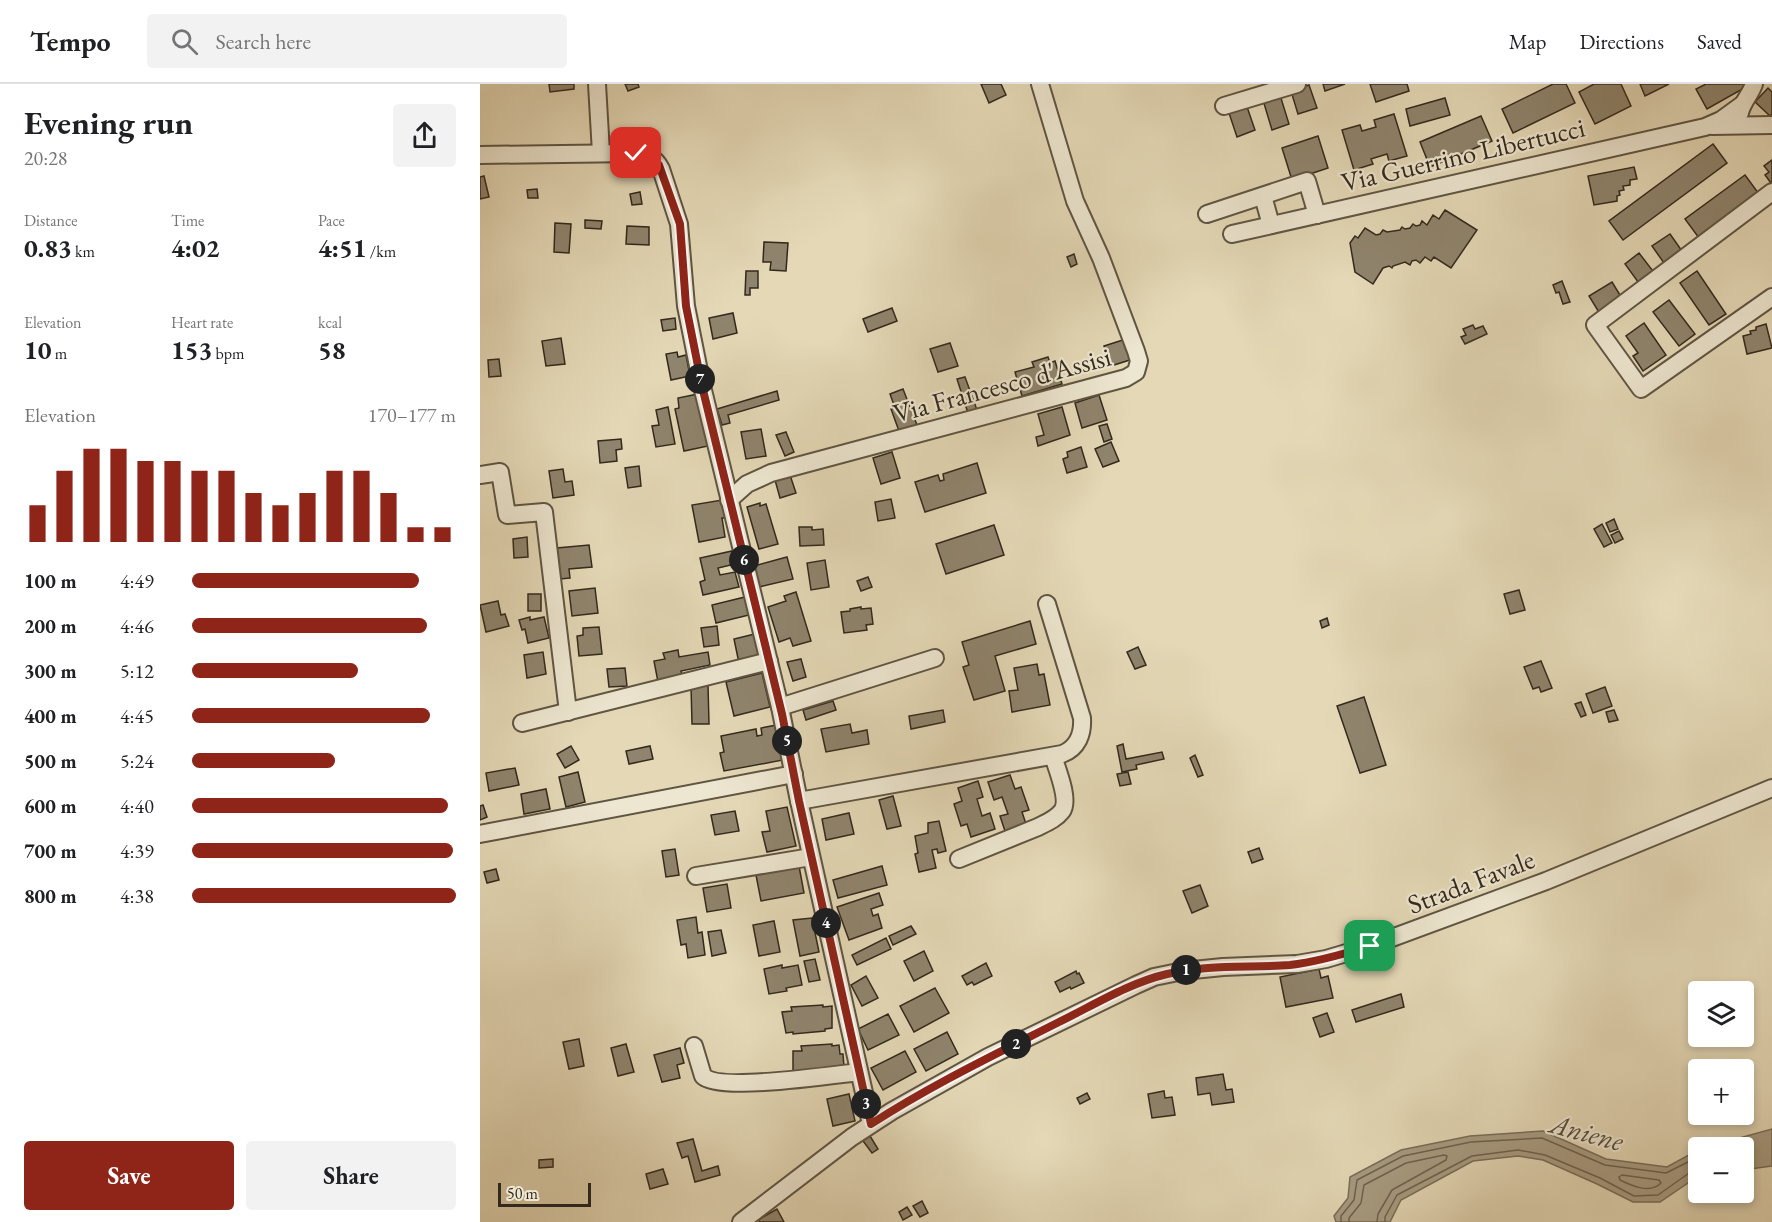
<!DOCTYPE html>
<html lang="en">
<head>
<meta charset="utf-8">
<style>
	body { margin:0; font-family:"EB Garamond",serif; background:#f2f2f2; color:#202124; height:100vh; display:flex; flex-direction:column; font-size:22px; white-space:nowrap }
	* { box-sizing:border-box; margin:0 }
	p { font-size:20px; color:#757577 }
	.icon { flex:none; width:33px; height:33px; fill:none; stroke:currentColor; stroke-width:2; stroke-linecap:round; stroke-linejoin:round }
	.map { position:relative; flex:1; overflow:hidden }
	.drawer { display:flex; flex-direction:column; background:#fff; width:480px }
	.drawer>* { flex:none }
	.buttons { position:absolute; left:1208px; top:897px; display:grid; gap:12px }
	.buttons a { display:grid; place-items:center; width:66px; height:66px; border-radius:6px; background:#fff; box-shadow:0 3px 9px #0003; font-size:30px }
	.scale { position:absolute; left:18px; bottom:15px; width:93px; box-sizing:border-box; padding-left:6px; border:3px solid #33291d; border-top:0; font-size:16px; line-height:21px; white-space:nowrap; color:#33291d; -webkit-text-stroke:4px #ede6d0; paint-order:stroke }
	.pin { position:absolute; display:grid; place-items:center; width:51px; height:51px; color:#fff; margin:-26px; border-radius:12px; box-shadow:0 3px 9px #0006 }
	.km { position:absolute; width:30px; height:30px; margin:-15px; border-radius:50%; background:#222; color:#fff; font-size:16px; line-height:30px; text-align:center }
	.round { display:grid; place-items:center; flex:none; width:63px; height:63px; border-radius:6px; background:#f2f2f2 }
	.summary { display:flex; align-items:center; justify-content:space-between; height:102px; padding:0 24px }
	h1 { font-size:33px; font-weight:700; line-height:45px }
	.figures { display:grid; grid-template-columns:repeat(3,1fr); gap:9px; height:102px; padding:6px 24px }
	.figures div { display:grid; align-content:center }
	.figures b { font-size:26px; font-weight:700 }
	.figures small { font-size:16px; font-weight:400 }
	.figures p { font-size:16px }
	.chart { height:168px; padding:12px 24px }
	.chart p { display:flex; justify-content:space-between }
	.chart svg { width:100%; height:108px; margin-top:6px; stroke:#8f2418; stroke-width:6 }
	.cta { display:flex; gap:12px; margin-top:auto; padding:12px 24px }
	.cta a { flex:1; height:69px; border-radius:6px; background:#8f2418; color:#fff; font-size:24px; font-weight:700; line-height:69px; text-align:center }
	.cta a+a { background:#f2f2f2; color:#202124 }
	ul { padding:0 24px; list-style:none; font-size:20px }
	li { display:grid; grid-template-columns:96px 72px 1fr; align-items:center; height:45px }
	li i { height:15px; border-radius:8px; background:#8f2418 }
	header { display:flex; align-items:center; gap:36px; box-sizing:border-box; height:84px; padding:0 30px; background:#fff; border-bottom:2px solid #e0e0e0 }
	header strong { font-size:28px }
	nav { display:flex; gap:33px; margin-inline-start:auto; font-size:21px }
	.search { width:420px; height:54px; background:#f2f2f2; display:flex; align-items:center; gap:15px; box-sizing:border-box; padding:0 21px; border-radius:6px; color:#757577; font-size:22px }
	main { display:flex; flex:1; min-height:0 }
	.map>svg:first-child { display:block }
	.water { fill:#a89c82; stroke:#796e5a; stroke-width:1.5 }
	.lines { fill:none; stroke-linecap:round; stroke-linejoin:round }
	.shore { stroke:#6e6250; stroke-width:1.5 }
	.building { fill:#8f846d; stroke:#33291d; stroke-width:1.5 }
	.minor-casing { stroke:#5f5543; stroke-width:20 }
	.minor { stroke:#ede6d0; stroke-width:16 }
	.route-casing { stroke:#fff; stroke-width:12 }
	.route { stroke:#8f2418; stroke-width:8 }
	.labels { text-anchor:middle; stroke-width:4.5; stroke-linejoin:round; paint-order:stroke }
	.street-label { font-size:27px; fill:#33291d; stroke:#ede6d0 }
	.water-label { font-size:28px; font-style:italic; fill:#564c3b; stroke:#ede6d0 }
</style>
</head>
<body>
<header>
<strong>Tempo</strong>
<div class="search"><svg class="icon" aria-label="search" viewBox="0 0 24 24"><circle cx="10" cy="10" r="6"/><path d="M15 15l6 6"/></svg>Search here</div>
<nav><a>Map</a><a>Directions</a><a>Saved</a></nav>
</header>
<main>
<section class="drawer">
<div class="summary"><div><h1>Evening run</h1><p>20:28</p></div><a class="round"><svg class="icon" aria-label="share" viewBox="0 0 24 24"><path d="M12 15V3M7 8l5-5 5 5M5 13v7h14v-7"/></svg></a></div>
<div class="figures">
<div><p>Distance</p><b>0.83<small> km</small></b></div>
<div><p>Time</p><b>4:02</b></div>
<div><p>Pace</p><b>4:51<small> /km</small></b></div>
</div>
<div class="figures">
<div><p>Elevation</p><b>10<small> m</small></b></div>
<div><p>Heart rate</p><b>153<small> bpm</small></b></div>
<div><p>kcal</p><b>58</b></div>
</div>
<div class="chart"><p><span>Elevation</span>170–177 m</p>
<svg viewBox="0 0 160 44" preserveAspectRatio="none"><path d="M5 44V29M15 44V15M25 44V6M35 44V6M45 44V11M55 44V11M65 44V15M75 44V15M85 44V24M95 44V29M105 44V24M115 44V15M125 44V15M135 44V24M145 44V38M155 44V38"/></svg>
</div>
<ul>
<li><b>100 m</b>4:49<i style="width:86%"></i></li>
<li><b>200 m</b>4:46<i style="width:89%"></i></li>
<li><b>300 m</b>5:12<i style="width:63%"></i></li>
<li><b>400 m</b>4:45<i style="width:90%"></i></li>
<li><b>500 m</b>5:24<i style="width:54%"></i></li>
<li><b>600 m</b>4:40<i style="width:97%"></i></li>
<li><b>700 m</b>4:39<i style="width:99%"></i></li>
<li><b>800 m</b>4:38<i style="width:100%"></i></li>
</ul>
<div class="cta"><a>Save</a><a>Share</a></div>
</section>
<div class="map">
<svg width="1292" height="1138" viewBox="0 0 1292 1138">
	<rect width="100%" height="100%" fill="#e4d8b6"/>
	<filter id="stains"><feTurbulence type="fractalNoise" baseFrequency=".00333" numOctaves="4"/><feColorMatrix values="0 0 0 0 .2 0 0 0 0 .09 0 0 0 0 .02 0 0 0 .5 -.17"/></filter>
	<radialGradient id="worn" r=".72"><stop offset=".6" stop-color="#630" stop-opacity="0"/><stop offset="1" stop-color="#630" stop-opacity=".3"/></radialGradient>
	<!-- water -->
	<g class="water">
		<path d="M1292,1045v37l-29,4v-22l-36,-1z"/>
		<path d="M1063,1047l63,28 61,8 31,-17v26l-38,26h-27l-36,-18 -54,-24 -25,-4 -45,5 -72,39 -11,22h-54l-2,-6 14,-18 2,-21 51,-27 69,-14z"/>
	</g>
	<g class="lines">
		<!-- shore -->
		<g class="shore">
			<path d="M1142,1091l37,5 2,3c-11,11 -29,3 -41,-3l-1,-3z"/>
			<path d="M861,1138v-6l13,-16 3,-20 46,-24 68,-14 71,-4 63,27 61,8 32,-16"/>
			<path d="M869,1138v-4l12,-15 3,-18 42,-22 38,-8 3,1 -1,4 -54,30 -14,24 -1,8"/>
			<path d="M905,1138v-5l12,-22 75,-39 46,-6 27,5 55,23 34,18 24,-1 34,-24 6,-1"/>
		</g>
	</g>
	<!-- building -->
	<g class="building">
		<path d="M69,0h25v5l-24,3z"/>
		<path d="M145,0h13l1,3 -11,4z"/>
		<path d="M501,0h20l5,11 -17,8z"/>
		<path d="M843,0h22l-20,7z"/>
		<path d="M890,0h37l2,7 -33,11z"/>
		<path d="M1073,0h13l9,19 -62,30 -11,-24z"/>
		<path d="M1114,0h27l10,22 -36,18 -16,-32z"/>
		<path d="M1160,0h29l-24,12z"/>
		<path d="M1226,0h38l2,3 -39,22 -11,-20z"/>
		<path d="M829,1l8,23 -19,6 -7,-23z"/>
		<path d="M1288,4l4,4v22l-2,2 -15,-14z"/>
		<path d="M800,11l9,29 -17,6 -9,-30z"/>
		<path d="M965,14l5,17 -40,11 -4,-17z"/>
		<path d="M766,20l9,26 -18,7 -9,-27z"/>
		<path d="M914,30l13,42 -18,5 -2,-7 -16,5 2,5 -19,6 -12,-40 18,-5 2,6 14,-4 -2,-7z"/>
		<path d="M1001,32l11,25 -62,26 -10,-25z"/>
		<path d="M838,52l10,32 -36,12 -10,-32z"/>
		<path d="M1233,60l14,19 -104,77 -14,-19z"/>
		<path d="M1292,76v22l-1,1 -6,-8 4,-3 -5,-6z"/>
		<path d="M1154,83l3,12 -7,1v5l-7,1 1,4 -5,1 1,4 -3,1v5l-23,4 -6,-29z"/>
		<path d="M1265,91l14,19 -60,44 -14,-19z"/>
		<path d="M4,92l5,21 -9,2v-22z"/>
		<path d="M57,105l1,9h-10l-1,-8z"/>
		<path d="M160,108l2,12 -10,1 -2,-11z"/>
		<path d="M965,126l32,20 -26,38 -17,-11 -3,4 -6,-4 -5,6 -4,-3 -4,1 -2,4 -5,-3 -12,4 -1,2 -3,-2 -6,2 -10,16 -18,-12 -5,-29 5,-7 3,2 7,-10 11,7 4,-1 3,-4 4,2 13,-2 2,-3 3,2 5,-1 3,-4 3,2 4,-1 2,-4 5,4 6,-10 6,4z"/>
		<path d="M105,136l17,1 -1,8 -16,-1z"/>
		<path d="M75,139l16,1 -2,29 -15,-1z"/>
		<path d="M147,142l22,1v18l-23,-1z"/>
		<path d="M1190,150l12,17 -18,12 -12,-17z"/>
		<path d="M284,158l24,1 -2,28 -16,-1 1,-8h-8z"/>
		<path d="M1159,169l17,22 -15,11 -16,-22z"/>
		<path d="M594,170l3,10 -6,3 -4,-10z"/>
		<path d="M266,187h12v17h-8v7h-5z"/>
		<path d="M1217,187l29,43 -17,11 -29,-42z"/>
		<path d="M1082,197l8,21 -7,2 -4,-12 -3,1 -3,-8z"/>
		<path d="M1132,198l11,18 -23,14 -11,-18z"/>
		<path d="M1189,216l26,34 -16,12 -26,-34z"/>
		<path d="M412,224l5,13 -29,11 -5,-13z"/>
		<path d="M253,229l4,20 -24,6 -4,-21z"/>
		<path d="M195,234l1,11 -13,2 -2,-11z"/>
		<path d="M1164,239l22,32 -23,16 -10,-15 5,-3 -12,-17z"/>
		<path d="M1286,240l6,24 -25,6 -4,-18 8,-2 -1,-3 6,-1v-3z"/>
		<path d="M993,241l2,4 8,-3 4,8 -22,10 -4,-7 5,-2 -3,-6z"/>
		<path d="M81,254l4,26 -19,2 -4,-25z"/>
		<path d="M646,255l7,20 -22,7 -7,-20z"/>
		<path d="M470,259l8,23 -20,6 -8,-23z"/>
		<path d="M197,268l1,5 8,-2 4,21 -19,4 -5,-26z"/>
		<path d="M568,273l2,6 5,-2 7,23 -40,12 -7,-24 19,-5 -2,-5z"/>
		<path d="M19,275l2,17 -12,1 -1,-17z"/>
		<path d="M485,293l12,33 -9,3 -11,-34z"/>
		<path d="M423,305l14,36 -18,6 -8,-22 4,-1 -5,-14z"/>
		<path d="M297,307l2,9 -51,15 2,8 -8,2 -5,-16z"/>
		<path d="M218,310l10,52 -24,5 -9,-42 4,-1 -1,-10z"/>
		<path d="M619,311l8,25 -25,8 -7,-25z"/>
		<path d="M188,323l7,37 -19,3 -4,-21 7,-1 -3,-15z"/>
		<path d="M582,323l8,28 -32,11 -2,-9 8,-2 -6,-21z"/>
		<path d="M627,340l5,15 -8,3 -5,-16z"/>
		<path d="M281,345l5,27 -20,3 -5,-27z"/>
		<path d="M306,348l8,20 -9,4 -9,-21z"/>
		<path d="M141,355l1,10 -6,1 1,11 -17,2 -2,-22z"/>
		<path d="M631,358l8,19 -16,6 -8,-18z"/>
		<path d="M601,363l6,20 -20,6 -4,-14 5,-2 -1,-5z"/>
		<path d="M412,368l8,26 -19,6 -8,-26z"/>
		<path d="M497,379l9,30 -61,19 -10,-30 23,-7 2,6 4,-1 -1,-6z"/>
		<path d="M159,382l2,20 -13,2 -3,-20z"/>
		<path d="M83,385l2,13 7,-1 2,14 -21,3 -4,-27z"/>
		<path d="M310,391l6,18 -16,5 -5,-18z"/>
		<path d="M411,415l4,19 -17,3 -3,-19z"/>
		<path d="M242,416l3,18h-3l3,19 -26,5 -7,-37z"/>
		<path d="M280,419v3l6,-2 12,40 -19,5 -12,-42z"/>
		<path d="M1134,435l4,10 -8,3 -4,-9z"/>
		<path d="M1122,440l10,19 -8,4 -10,-18z"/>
		<path d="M514,441l10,30 -58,19 -10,-30z"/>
		<path d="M319,443h13v3l11,-1 1,16 -24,1z"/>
		<path d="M1139,447l4,8 -8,4 -4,-8z"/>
		<path d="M47,453l1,20 -14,1 -1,-19z"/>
		<path d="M109,461l3,22 -23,2 1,9 -10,1 -3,-31z"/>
		<path d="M252,467l3,13 -17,4 2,7 15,-3 4,15 -36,8 -3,-13 5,-2 -5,-22z"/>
		<path d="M307,473l6,22 -34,8 -5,-21z"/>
		<path d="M345,476l4,27 -18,3 -4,-27z"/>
		<path d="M388,493l4,10 -11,4 -4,-10z"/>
		<path d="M115,504l3,25 -26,3 -3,-25z"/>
		<path d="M1039,506l6,20 -15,4 -6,-20z"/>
		<path d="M316,508l15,49 -18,5 -3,-8 -11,4 -11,-35 18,-6 -2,-5z"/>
		<rect x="48" y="510" width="13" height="17"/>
		<path d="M265,513l4,18 -33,8 -4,-18z"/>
		<path d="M18,517l3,14 4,-1 4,12 -23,6 -6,-27z"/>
		<path d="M381,523v2l10,-1 2,16 -7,1 1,5 -23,3 -3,-21 9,-1v-2z"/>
		<path d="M50,533v3l14,-3 5,21 -21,5 -3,-14 -3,1 -3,-10z"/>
		<path d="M847,534l2,7 -7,3 -2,-7z"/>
		<path d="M550,537l6,23 -41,12 10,35 -31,9 -11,-33 6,-2 -7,-23z"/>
		<path d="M237,542l2,19 -15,2 -3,-19z"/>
		<path d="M119,543l3,27 -23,2 -2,-20 6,-1v-7z"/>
		<path d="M275,550l6,24 -22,5 -5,-24z"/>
		<path d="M658,563l8,18 -11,4 -8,-17z"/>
		<path d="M198,566l1,7 29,-5 2,13 -29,6 2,7 -25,4 -4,-21 11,-2 -2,-6z"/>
		<path d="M63,568l3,22 -19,4 -3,-23z"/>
		<path d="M321,575l5,18 -13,4 -6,-19z"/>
		<path d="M1061,577l11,27 -11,4 -2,-5 -6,2 -9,-22z"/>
		<path d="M557,580l2,11 5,-1 6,31 -38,7 -3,-21 9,-1 -4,-22z"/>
		<path d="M145,584l2,18 -18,1 -2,-18z"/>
		<path d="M282,589l8,34 -36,9 -8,-34z"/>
		<path d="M228,601l1,39h-17l-1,-38z"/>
		<path d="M1125,603l7,19 -19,7 -7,-19z"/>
		<path d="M884,613l22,68 -26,8 -23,-67z"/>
		<path d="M353,617l3,9 -30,10 -3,-10z"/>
		<path d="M1101,618l5,13 -5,2 -6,-13z"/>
		<path d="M463,626l2,12 -34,7 -2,-13z"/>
		<path d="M1134,626l4,10 -9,2 -3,-10z"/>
		<path d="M370,640l2,9 15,-3 2,14 -43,8 -5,-23z"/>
		<path d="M297,641l6,35 -59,11 -4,-18 4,-1 -3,-16 35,-7 1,7 5,-1 -1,-7z"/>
		<path d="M643,660l3,15 36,-7 2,7 -28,6 1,4 -15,3 -5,-26z"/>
		<path d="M91,662l8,14 -14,8 -8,-14z"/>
		<path d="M170,662l3,13 -24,5 -3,-13z"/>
		<path d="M715,671l8,20 -5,2 -8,-19z"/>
		<path d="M35,684l4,17 -30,6 -3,-18z"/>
		<path d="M98,688l7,30 -19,5 -7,-30z"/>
		<path d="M648,688l3,12 -11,2 -3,-12z"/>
		<path d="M530,691l5,14 6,-2 8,23 -7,2 4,12 -21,7 -5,-15 8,-2 -6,-17 -8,3 -6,-18z"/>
		<path d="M498,697l5,16 -6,2 5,17 8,-3 5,16 -24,8 -4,-13 -6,2 -7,-22 8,-3 -4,-13z"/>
		<path d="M66,705l4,20 -26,5 -3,-20z"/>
		<path d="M413,712l8,30 -14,3 -8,-29z"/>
		<path d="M3,721l4,12 -7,3v-14z"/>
		<path d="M307,723l9,39 -29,6 -5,-20 8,-1 -4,-20z"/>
		<path d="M255,727l4,20 -24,4 -4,-20z"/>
		<path d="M369,729l5,21 -28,6 -4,-21z"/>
		<path d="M459,737l7,30 -8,2 -1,-4 -5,1 4,18 -17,4 -4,-18 3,-1 -3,-17 13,-3v-10z"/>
		<path d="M779,764l4,11 -11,4 -4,-11z"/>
		<path d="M195,765l4,26 -13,2 -4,-26z"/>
		<path d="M319,782l5,27 -43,8 -5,-26z"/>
		<path d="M402,782l5,19 -49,13 -5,-18z"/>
		<path d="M16,785l3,11 -12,3 -3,-11z"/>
		<path d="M247,800l4,24 -24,4 -4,-24z"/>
		<path d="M720,801l8,21 -16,7 -9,-22z"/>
		<path d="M399,809l4,12 -12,4 2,7 5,-2 4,14 -33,12 -12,-33z"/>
		<path d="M216,833l2,16 4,-1 3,23 -17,3 -2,-14 -5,1 -4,-25z"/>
		<path d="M332,834l7,34 -19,4 -7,-36z"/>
		<path d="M294,837l6,31 -21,4 -6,-31z"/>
		<path d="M431,842l5,8 -23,11 -4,-9z"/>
		<path d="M241,846l5,23 -14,3 -4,-24z"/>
		<path d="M406,854l5,11 -34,16 -5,-10z"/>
		<path d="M444,867l9,20 -19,10 -10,-20z"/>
		<path d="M335,875l5,21 -11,2 -5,-21z"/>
		<path d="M506,879l6,13 -18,9 -2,-3 -5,3 -5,-9z"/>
		<path d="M302,881v3l16,-3 4,20 -16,3 1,3 -18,3 -5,-25z"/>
		<path d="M839,885l2,9 7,-2 5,22 -47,9 -6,-30z"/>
		<path d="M596,887l1,3 2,-1 5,10 -13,6 -1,-2 -10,5 -5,-10z"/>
		<path d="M386,892l12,22 -16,8 -11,-21z"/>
		<path d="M455,904l14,25 -35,19 -14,-26z"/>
		<path d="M921,910l3,13 -48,15 -4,-12z"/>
		<path d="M343,921v2l9,-1v22l-7,1v2l-32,3v-2l-7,1 -4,-21 10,-1 -1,-4z"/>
		<path d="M847,929l7,19 -14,5 -7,-19z"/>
		<path d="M408,930l11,21 -31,15 -10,-21z"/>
		<path d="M467,948l11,22 -32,17 -12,-22z"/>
		<path d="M99,955l5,27 -15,3 -6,-27z"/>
		<path d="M146,960l8,28 -16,4 -7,-28z"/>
		<path d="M352,960v2l7,-1 1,9h3l1,13 -45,6v-2h-6v-20h9l-1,-5z"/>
		<path d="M200,964l4,15 -7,2 3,13 -18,4 -8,-27z"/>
		<path d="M425,967l11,21 -33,18 -12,-22z"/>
		<path d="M743,990l3,16 6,-1 2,13 -22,3 -2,-12 -12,2 -2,-17z"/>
		<path d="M684,1007l1,7 7,-1 3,18 -23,3 -4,-24z"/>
		<path d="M607,1009l3,6 -10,5 -3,-6z"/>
		<path d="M369,1010l6,27 -22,5 -6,-27z"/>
		<path d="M390,1052l8,13 -6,4 -9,-12z"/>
		<path d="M213,1055l9,32 16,-5 2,9 -25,7 -7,-26 -6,2 -5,-15z"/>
		<path d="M73,1075v8l-14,1v-8z"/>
		<path d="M183,1085l5,15 -18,5 -4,-15z"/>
		<path d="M442,1117l6,12 -8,4 -7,-11z"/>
		<path d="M427,1123l5,8 -9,5 -4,-8z"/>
		<path d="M297,1125l7,13h-24l-2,-2z"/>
	</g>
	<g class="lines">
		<!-- minor casing -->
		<g class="minor-casing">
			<g id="minor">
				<path d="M117,0l4,69"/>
				<path d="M744,22l73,-22"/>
				<path d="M1260,29c2,-11 11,-19 14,-29"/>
				<path d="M1232,42l60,-1"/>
				<path d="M0,71l154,-2c12,1 21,4 27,16l18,55 7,82 16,80 78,321 19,94 72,323"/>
				<path d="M1292,108l-177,133 46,64 131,-92"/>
				<path d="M783,112l8,29"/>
				<path d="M727,130l100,-33 10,34"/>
				<path d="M752,150l473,-107 16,-7 22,-16"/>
				<path d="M0,391l20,-3 7,43 37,-3 24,200"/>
				<path d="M249,416l18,-16 24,-11 355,-95 10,-6 3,-11 -3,-10 -35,-93 -26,-57 -35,-117"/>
				<path d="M300,623l155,-49"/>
				<path d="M42,639l247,-62"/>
				<path d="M319,717l263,-47c16,-6 21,-20 20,-36l-35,-114"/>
				<path d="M0,750l314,-60"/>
				<path d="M479,775l79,-32c8,-4 18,-8 24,-16 8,-11 -5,-42 -9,-55"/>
				<path d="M216,792l115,-19"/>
				<path d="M214,962l9,30c16,16 129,-1 156,-4"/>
				<path d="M261,1138l111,-85 40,-26 96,-54 148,-72 18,-8 29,-6 40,-4 74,-3 29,-5 44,-13 176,-65 226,-93"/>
			</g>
		</g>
		<!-- minor -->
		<use href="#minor" class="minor"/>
	</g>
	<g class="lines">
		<!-- route casing -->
		<g class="route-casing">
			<path id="route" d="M156,69l13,3 10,9 21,59 6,82 16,80 80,328 17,87 72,323c60,-39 125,-70 188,-102 35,-17 70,-39 108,-48 41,-10 82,-6 123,-9 27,-3 54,-11 80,-19"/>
		</g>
		<!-- route -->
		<use href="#route" class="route"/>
	</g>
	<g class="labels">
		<!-- street labels -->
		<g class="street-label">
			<text transform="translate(983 71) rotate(-13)" y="9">Via Guerrino Libertucci</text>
			<text transform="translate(522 301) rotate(-15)" y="9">Via Francesco d'Assisi</text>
			<text transform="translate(991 798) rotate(-21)" y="9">Strada Favale</text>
		</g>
		<!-- water labels -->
		<g class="water-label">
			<text transform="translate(1107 1048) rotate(15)" y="10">Aniene</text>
		</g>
	</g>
	<rect width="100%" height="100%" filter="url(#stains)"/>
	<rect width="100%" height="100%" fill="url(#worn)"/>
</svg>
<div class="buttons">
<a><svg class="icon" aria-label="layers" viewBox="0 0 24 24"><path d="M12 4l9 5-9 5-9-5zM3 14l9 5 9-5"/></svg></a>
<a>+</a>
<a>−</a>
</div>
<div class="scale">50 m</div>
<div class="pin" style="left:890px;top:862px;background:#1e9e55"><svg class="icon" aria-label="arrive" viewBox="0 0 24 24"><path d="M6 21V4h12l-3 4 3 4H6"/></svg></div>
<div class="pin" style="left:156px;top:69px;background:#d93025"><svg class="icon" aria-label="check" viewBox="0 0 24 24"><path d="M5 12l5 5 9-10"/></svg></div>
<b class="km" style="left:706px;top:886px">1</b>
<b class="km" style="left:536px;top:960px">2</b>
<b class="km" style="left:386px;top:1020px">3</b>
<b class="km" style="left:346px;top:839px">4</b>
<b class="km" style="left:307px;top:657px">5</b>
<b class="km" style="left:264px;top:476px">6</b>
<b class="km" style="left:220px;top:295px">7</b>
</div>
</main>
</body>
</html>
